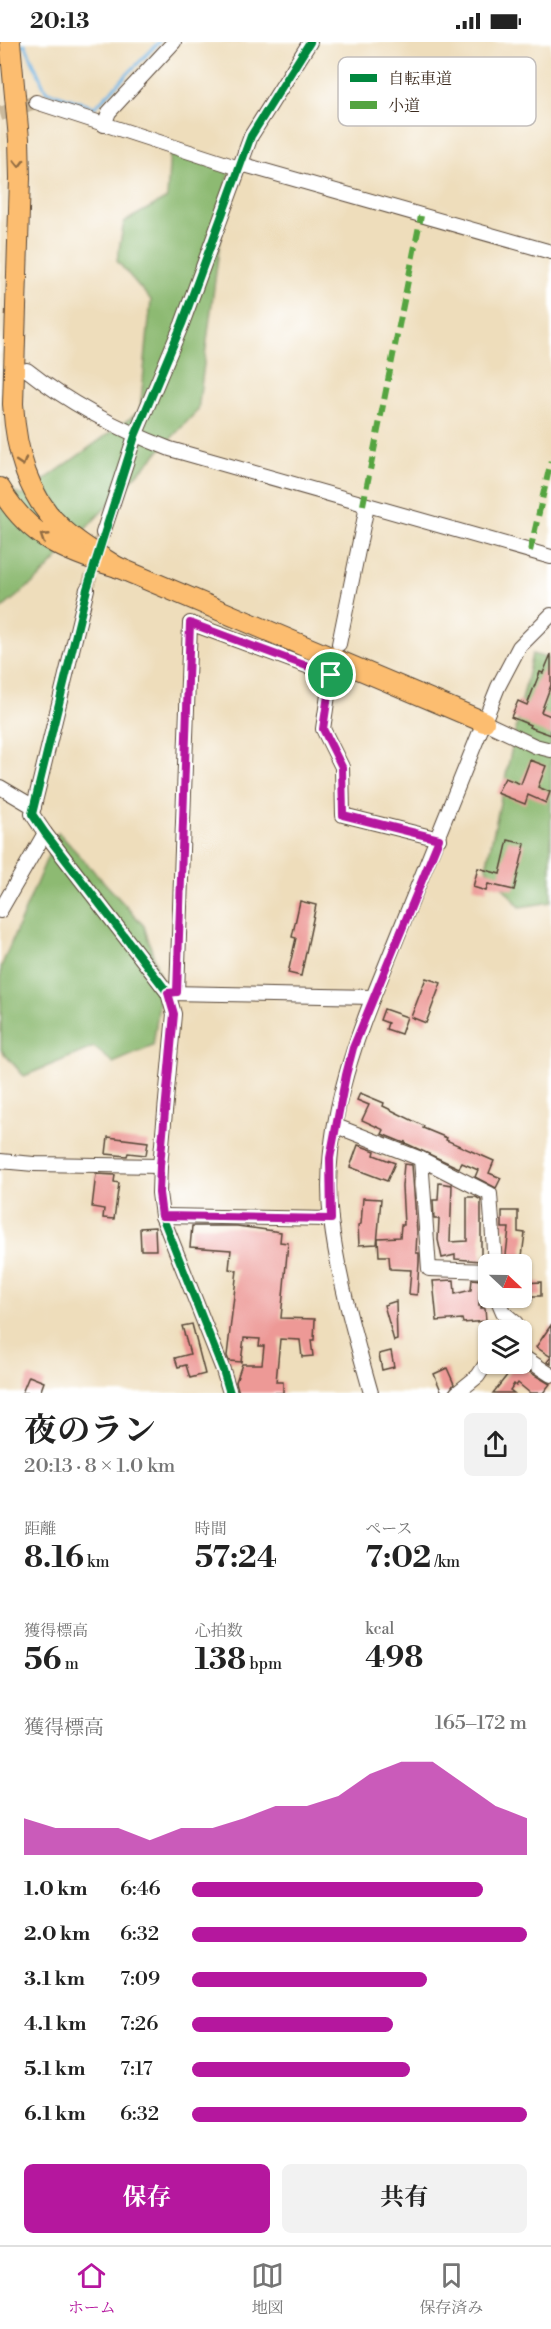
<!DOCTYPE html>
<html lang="ja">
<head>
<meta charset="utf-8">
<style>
	body { margin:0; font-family:"Libre Bodoni","Noto Serif JP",serif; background:#f2f2f2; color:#222; height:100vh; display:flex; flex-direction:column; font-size:22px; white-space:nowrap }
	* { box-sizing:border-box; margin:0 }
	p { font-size:20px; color:#767676 }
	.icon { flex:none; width:33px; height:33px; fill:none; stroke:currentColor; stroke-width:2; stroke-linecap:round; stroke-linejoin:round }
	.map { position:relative; height:1351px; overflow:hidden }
	.drawer { display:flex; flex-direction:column; background:#fff; flex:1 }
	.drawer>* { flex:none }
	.needle { width:39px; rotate:112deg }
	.controls { position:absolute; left:478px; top:1212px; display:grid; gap:12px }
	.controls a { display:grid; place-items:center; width:54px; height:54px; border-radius:9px; background:#fff; box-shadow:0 2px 4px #0004; font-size:30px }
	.pin { position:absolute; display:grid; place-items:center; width:51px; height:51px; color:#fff; margin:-26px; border:3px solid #fff; border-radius:50%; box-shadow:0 2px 6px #0007 }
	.round { display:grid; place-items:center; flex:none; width:63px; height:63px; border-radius:9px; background:#f2f2f2 }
	.head { display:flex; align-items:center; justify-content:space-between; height:102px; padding:0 24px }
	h1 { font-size:33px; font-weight:700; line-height:45px }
	.stats { display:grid; grid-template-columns:repeat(3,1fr); gap:9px; height:102px; padding:6px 24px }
	.stats div { display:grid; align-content:center }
	.stats b { font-size:30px; font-weight:700 }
	.stats small { font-size:16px; font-weight:400 }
	.stats p { font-size:16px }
	.chart { height:168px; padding:12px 24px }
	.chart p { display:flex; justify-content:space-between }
	.chart svg { width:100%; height:108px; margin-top:6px; fill:#b5179e; opacity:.7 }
	.primary-button { display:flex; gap:12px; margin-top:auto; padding:12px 24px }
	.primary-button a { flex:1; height:69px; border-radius:9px; background:#b5179e; color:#fff; font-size:24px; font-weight:700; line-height:69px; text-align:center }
	.primary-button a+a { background:#f2f2f2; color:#222 }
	ul { padding:0 24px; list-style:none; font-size:20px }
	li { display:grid; grid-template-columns:96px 72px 1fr; align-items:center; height:45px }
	li i { height:15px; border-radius:8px; background:#b5179e }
	.status { display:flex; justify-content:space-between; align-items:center; height:42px; padding:0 30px; background:#fff; direction:ltr }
	.status svg { height:16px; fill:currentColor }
	.tabs { display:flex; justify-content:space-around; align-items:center; height:84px; border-top:2px solid #e0e0e0; background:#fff; font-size:16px; color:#767676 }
	.tabs a { display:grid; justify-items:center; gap:3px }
	.tabs .active { color:#b5179e }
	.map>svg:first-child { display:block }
	.forest { fill:#8dba72; stroke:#647248; stroke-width:1.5 }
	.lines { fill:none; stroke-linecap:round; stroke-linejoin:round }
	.stream { stroke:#6db4e4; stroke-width:3 }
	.building { fill:#ed9996 }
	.minor-tunnel { stroke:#cab99c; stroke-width:14; stroke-dasharray:14 7; stroke-linecap:butt }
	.minor-casing { stroke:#564536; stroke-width:16 }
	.highway-casing { stroke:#564536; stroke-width:22 }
	.minor { stroke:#fff; stroke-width:14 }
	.highway { stroke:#fcbd6f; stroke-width:20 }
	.quiet { stroke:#54a441; stroke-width:6; stroke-dasharray:12 6; stroke-linecap:butt }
	.cycleway-casing { stroke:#fff; stroke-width:11 }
	.cycleway { stroke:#00873e; stroke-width:8 }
	.oneway { stroke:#926c42 }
	.route-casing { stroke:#fff; stroke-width:12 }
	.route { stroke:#b5179e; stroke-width:8 }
	.key { fill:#fff; stroke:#c4bfbc; stroke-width:1.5 }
	.key-label { font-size:16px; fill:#3b2a1e }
</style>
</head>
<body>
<div class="status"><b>20:13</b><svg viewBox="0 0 49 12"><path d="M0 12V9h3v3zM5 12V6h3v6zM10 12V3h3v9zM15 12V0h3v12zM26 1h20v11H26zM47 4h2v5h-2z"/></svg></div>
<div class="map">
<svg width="551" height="1351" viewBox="0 0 551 1351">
	<rect width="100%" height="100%" fill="#fff"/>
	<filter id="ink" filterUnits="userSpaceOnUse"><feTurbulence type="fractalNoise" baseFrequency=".0167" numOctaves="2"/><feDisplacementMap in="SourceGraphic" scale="12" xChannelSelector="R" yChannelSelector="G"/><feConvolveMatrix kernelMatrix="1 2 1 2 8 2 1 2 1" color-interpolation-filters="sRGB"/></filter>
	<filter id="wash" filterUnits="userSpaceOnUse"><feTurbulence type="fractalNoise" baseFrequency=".008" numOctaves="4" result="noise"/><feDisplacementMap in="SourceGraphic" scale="24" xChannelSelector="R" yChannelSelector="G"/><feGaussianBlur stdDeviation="1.35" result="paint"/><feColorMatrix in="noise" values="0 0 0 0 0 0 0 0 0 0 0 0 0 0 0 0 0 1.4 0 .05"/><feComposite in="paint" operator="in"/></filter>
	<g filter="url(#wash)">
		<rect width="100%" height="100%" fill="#edb"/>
		<!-- forest -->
		<g class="forest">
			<path d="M170,108l60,15 -32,245 -159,168 -39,32v-125l22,11 118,-85 11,-111 -34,-39 7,-39 43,-24z"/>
			<path d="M532,612l19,5v243l-31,5 -34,-39z"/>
			<path d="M58,790l86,94 18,58 -9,62 -40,17 -19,-16 -70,29 -23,-26v-83z"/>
		</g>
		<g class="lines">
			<!-- stream -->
			<path class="stream" d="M18,4l7,-2 21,47 49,16 64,-65"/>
		</g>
		<g id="blocks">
			<!-- building -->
			<g class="building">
				<path d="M551,612v31l-10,27 10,4v19l-22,-8 1,-2 -19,-8 7,-16 9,4 13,-33 3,1z"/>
				<path d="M530,718l16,6 -8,21 12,5 -4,11 -18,-8 -3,9 -28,-11 8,-15 16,6z"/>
				<path d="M508,798l17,4 -11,46 -26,-6 -2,7 -13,-4 5,-19 22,6z"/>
				<path d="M300,859l16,4 -15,71 -13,-3 8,-35 -4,-1z"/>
				<path d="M426,936l15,5 -15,40 -15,-6z"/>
				<path d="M384,967l23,8 -6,17 -15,-5 2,-6 -8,-3z"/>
				<path d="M360,1051l24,10 -1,3 41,20 -1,2 24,10 -1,2 48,21 -5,12 12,5 -5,10 -21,-11 3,-7 -16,-7 -3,5 -54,-25v-2l-1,2 -22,-9 2,-4 -22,-10 7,-15 -12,-5z"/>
				<path d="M108,1095l40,5 -2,13 -18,-2 -1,3 -21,-2z"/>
				<path d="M358,1103l17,6 -1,4 21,8 -8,18 -37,-14z"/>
				<path d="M404,1122l8,1 5,67 -1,21h3v9l-2,33 -8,-1 2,-24 -21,-1 -1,-13h-10l-1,-18 22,-1 1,-12h3l-2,-39z"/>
				<path d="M96,1132l19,1 -1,7 5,1 -5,36 -11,-1 1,-9 -12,-2z"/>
				<path d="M439,1141l13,2 -2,57 17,-1v-44h9l5,3v61l-26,-2v-4l-13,3 -4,-18 1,-21h-5l-1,-19h5z"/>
				<path d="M363,1156l18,1 -4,45 -18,1 -1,-20 3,-1z"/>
				<path d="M502,1169h16v21l7,1 -4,31h-16l4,-36h-7z"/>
				<path d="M192,1184h45l44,6 -1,10 8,1 -7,75 34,1 -1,21h-3l2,16 -11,1 -2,-17 -20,-1 -4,43h7v11h-44l-3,-11 6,-18h20l2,-18h-5l1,-7 -16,-1 -3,24 -12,-1 -2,-5 10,-86 -8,-1 2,-19 -41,-3z"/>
				<path d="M155,1185l1,23h-15l-1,-22z"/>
				<path d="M472,1237l8,1 -1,26h3l-1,2h4l1,13 -23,2 -1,-4 -25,2 -4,-40 21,-1 1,14 16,-4z"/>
				<path d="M541,1240v14h-9v4h-10v-17z"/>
				<path d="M396,1259l1,39 -3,1 -10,-36z"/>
				<path d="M192,1282l13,50 -15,4 -4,-13 -8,2 -3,-9 15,-4 -8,-28z"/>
				<path d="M551,1283v39l-4,-2 4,-5 -15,-10z"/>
				<path d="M391,1309l3,16 -12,3 -3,-16z"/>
				<path d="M516,1322l34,20 -7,9h-13l-12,-10 -2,3 -2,-2 -4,6 4,3h-21z"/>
				<path d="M447,1326l7,16 -6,9h-6l-8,-19z"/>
				<path d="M29,1334l15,6 -4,11h-18z"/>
			</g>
		</g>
	</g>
	<g filter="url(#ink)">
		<use href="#blocks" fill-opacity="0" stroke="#564536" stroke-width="1.5"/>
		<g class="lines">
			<!-- minor-tunnel -->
			<g class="minor-tunnel">
				<path d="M0,72l36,-12"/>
				<path d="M87,547l16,-56"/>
			</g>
			<!-- minor casing -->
			<g class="minor-casing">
				<g id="minor">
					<path d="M36,60l203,66"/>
					<path d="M104,83l5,-13 65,-70"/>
					<path d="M241,122l310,88"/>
					<path d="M27,328c44,35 91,59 143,79l381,108"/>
					<path d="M103,491l32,-97 47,-112 69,-188 59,-94"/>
					<path d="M87,547l-55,225 13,19 123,160 6,21 -14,152 -1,27 3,23 61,154 7,23"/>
					<path d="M339,602l27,-133 -3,-6"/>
					<path d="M484,680l51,24 16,4"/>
					<path d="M0,745l34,20"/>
					<path d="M0,869l45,-78"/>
					<path d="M177,950l13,-369 141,52 -8,54 19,38 1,48 96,24"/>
					<path d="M168,951l205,4"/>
					<path d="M336,1084l85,33 69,35 5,70"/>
					<path d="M421,1117l8,110 60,2"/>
					<path d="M0,1119l34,3 126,2"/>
					<path d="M162,1174l169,3"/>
					<path d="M497,1256l6,14 13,11 -7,7"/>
					<path d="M522,1314l29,19"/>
					<path d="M371,1351c-16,-57 -33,-115 -40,-173 -9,-74 14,-151 40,-218l127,-315 21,-40 32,-32"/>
					<path d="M457,1351l21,-17 11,-17"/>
				</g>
			</g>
			<!-- highway casing -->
			<g class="highway-casing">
				<g id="highway">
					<path d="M10,0l9,97 1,39 -7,226c3,46 14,94 51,126 16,15 35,25 53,37"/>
					<path d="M0,446c28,49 66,64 117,79l367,155"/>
				</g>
			</g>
			<!-- minor -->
			<use href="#minor" class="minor"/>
			<!-- highway -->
			<use href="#highway" class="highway"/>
			<!-- quiet -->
			<g class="quiet">
				<path d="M363,463l58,-289"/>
				<path d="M530,509l21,-90"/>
			</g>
			<!-- cycleway casing -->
			<g class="cycleway-casing">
				<path id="cycleway" d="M230,1351l-7,-23 -61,-154 -3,-23 1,-27 14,-152 -6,-21 -123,-160 -13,-19 55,-225 48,-153 47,-112 69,-188 59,-94"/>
			</g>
			<!-- cycleway -->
			<use href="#cycleway" class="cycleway"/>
		</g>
		<!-- one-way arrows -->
		<defs><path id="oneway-chevron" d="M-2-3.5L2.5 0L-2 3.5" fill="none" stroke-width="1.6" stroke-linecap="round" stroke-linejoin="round" transform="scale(1.5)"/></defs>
		<g class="oneway">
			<use href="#oneway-chevron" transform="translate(19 121) rotate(89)"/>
			<use href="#oneway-chevron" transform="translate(22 420) rotate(72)"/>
			<use href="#oneway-chevron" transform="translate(44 495) rotate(-147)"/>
		</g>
	</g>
	<g class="lines" filter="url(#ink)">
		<!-- route casing -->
		<g class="route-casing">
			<path id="route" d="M190,581l141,52 -8,54 19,38 1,48 96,24 -86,209 -7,27 -16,83 1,61 -169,-3 -3,-23 1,-27 14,-152 -6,-21 9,-1z"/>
		</g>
		<!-- route -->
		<use href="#route" class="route"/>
	</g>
	<!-- legend -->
	<rect x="338" y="15" width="198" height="69" rx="9" class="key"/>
	<rect x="350" y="32" width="27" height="8" fill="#00873e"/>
	<rect x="350" y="59" width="27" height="8" fill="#54a441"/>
	<g class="key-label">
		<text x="388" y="42">自転車道</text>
		<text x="388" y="69">小道</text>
	</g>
</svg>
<div class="controls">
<a><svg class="needle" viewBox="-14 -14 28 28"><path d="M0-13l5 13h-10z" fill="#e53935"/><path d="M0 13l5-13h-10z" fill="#767676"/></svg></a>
<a><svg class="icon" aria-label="layers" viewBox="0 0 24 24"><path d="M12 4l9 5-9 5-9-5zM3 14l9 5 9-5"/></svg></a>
</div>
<div class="pin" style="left:331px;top:633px;background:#1e9e55"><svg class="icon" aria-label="arrive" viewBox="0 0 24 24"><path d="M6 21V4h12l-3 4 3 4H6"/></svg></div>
</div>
<section class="drawer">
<div class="head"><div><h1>夜のラン</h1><p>20:13 · 8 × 1.0 km</p></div><a class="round"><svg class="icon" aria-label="share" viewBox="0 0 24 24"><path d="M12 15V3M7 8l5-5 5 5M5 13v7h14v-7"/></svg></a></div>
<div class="stats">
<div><p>距離</p><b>8.16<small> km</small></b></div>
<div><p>時間</p><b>57:24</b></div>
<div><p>ペース</p><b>7:02<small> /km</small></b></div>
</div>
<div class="stats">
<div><p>獲得標高</p><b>56<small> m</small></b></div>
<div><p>心拍数</p><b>138<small> bpm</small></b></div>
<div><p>kcal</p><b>498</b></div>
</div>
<div class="chart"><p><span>獲得標高</span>165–172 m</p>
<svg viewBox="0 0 160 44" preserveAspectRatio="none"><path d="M0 44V29L10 33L20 33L30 33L40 38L50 33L60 33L70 29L80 24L90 24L100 20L110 11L120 6L130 6L140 15L150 24L160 29V44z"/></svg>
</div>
<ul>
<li><b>1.0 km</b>6:46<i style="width:87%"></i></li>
<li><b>2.0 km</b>6:32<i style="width:100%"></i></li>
<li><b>3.1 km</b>7:09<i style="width:70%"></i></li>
<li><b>4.1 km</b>7:26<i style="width:60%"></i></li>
<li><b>5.1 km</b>7:17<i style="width:65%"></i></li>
<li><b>6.1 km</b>6:32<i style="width:100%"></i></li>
</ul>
<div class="primary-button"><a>保存</a><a>共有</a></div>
</section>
<nav class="tabs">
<a class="active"><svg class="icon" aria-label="home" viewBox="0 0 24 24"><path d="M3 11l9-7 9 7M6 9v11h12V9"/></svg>ホーム</a>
<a><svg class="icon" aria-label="map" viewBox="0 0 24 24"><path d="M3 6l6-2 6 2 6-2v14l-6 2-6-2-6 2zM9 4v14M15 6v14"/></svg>地図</a>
<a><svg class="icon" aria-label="saved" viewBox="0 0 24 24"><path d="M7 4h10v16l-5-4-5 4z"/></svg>保存済み</a>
</nav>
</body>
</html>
